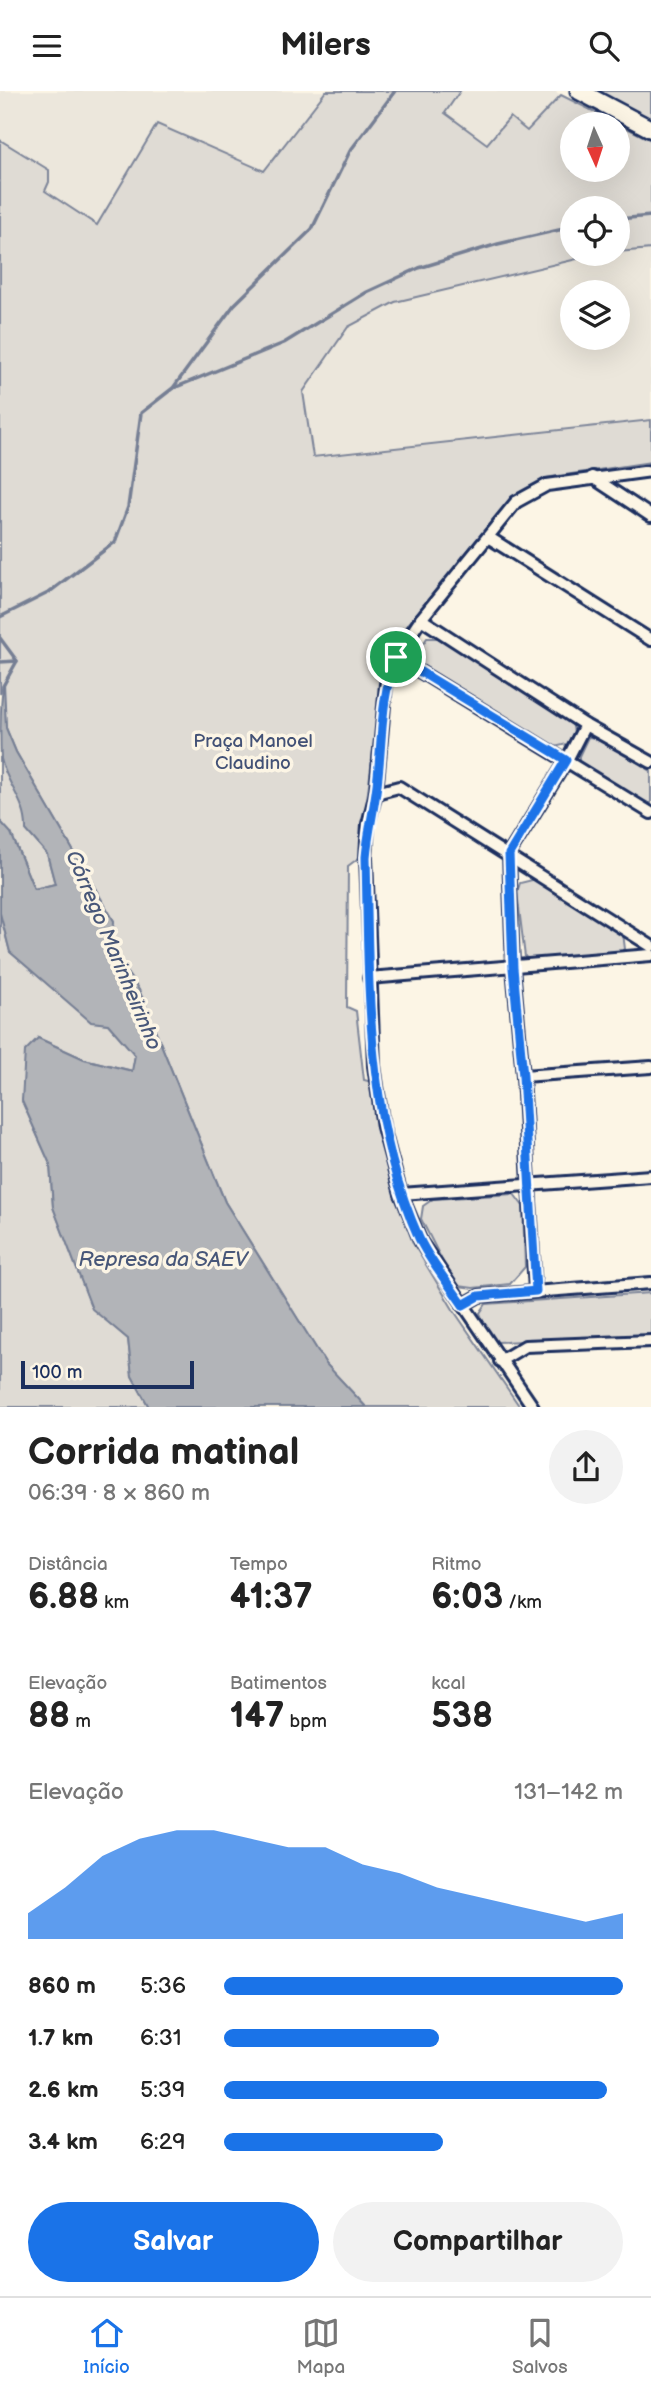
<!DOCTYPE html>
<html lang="pt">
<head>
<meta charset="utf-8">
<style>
	body { margin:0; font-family:"Balsamiq Sans",sans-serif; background:#f2f2f2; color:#222; height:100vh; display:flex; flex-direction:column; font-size:26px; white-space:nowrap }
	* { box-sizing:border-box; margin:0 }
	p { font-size:23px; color:#767676 }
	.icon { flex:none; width:38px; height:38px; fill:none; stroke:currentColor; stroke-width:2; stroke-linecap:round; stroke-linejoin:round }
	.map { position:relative; height:1316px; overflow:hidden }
	.details { display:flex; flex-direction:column; background:#fff; flex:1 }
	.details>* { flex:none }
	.needle { width:46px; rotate:177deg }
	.tools { position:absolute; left:560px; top:21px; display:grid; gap:14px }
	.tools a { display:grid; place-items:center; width:70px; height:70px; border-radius:50%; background:#fff; box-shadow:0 7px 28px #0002; font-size:35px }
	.scale { position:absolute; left:21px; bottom:18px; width:173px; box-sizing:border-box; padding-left:7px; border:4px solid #1b2f5e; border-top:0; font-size:19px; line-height:24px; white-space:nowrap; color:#1b2f5e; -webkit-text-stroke:5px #fcf5e5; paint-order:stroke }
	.pin { position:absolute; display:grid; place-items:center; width:60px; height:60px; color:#fff; margin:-30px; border:4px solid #fff; border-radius:50%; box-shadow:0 2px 7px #0007 }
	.round { display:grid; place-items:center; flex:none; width:74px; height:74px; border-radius:37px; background:#f2f2f2 }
	.overview { display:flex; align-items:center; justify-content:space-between; height:119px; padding:0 28px }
	h1 { font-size:38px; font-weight:800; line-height:52px }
	.metrics { display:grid; grid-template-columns:repeat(3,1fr); gap:10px; height:119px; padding:7px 28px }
	.metrics div { display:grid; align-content:center }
	.metrics b { font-size:35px; font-weight:800 }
	.metrics small { font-size:19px; font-weight:400 }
	.metrics p { font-size:19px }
	.chart { height:196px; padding:14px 28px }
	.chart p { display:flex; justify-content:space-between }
	.chart svg { width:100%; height:126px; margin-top:7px; fill:#1a73e8; opacity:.7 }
	.primary-button { display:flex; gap:14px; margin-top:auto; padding:14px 28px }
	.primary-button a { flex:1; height:80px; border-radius:42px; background:#1a73e8; color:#fff; font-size:28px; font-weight:800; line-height:80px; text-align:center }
	.primary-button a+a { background:#f2f2f2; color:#222 }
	ul { padding:0 28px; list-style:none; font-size:23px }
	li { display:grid; grid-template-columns:112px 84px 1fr; align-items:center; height:52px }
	li i { height:18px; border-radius:9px; background:#1a73e8 }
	header { display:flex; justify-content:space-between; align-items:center; height:91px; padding:0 28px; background:#fff; font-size:32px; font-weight:800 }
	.menu { display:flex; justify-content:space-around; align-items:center; height:98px; border-top:2px solid #e0e0e0; background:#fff; font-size:19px; color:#767676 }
	.menu a { display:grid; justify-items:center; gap:4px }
	.menu .current { color:#1a73e8 }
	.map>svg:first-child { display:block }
	.built { fill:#ece7dc; fill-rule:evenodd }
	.green { fill:#dfdbd4; stroke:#7d8599; stroke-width:2; fill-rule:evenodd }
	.water { fill:#b2b4b8; stroke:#767f94; stroke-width:2 }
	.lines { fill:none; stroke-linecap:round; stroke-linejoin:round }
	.stream { stroke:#767f94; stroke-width:3.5 }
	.street-casing { stroke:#1b2f5e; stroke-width:16 }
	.secondary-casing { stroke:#1b2f5e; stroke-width:21 }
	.street { stroke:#fcf5e5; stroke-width:10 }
	.secondary { stroke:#fcf5e5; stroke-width:16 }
	.route-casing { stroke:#fff; stroke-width:14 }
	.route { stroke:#1a73e8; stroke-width:9 }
	.labels { text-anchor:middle; stroke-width:7; stroke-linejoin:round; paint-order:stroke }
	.park-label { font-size:19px; fill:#425176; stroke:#fcf5e5 }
	.water-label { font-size:21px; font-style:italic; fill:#485779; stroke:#fcf5e5 }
</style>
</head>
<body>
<header><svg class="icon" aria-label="menu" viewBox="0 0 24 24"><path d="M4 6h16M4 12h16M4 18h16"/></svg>Milers<svg class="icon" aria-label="search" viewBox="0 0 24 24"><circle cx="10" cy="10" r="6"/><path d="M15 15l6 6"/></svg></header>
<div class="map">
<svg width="651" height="1316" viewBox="0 0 651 1316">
	<rect width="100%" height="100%" fill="#fcf5e5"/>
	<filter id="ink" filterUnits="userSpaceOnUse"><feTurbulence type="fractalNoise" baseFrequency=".0143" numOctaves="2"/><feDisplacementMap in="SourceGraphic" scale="14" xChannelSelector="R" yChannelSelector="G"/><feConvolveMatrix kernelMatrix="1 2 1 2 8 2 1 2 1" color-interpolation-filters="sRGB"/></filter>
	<g filter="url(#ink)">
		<!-- built -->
		<g class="built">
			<path d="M0,0h326l-62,80 -107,-47 -59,101 -53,-34 4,-21 -49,-30z"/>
			<path d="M460,0h94l7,4 -34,36 -40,14 -42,-33z"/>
			<path d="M651,158v171l-339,37 -9,-65 45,-65 47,-25 194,-47zM572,201h46v46h-46z"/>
		</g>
		<!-- green -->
		<g class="green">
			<path d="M326,0h134l-15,22 42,31 23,-27 17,14 34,-36 90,45v109l-33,3v-44h-46v46h26l-203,48 -47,25 -45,65 10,65 338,-37v42l-106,16 -33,18 -127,157 -25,204 -12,9 -1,141 9,4 8,69 8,2 6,46 13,55 22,60 41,68 66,96h-154l-40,-43 -101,-162 -86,-212 -27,-38 2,-31 -98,-169 -10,-24 -3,-43 -3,9v-554l49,30v12l-4,9 52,34 60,-101 107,47zM572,33h46v46h-46z"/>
			<path d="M586,0h65v33z"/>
			<path d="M427,547h11l134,84 2,10 -7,12 -12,3 -136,-83 -2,-11z"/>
			<path d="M588,646l10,1 53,33v36l-72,-45v-6z"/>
			<path d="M0,666l27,57 -1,16 21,24 8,30 -21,5 -23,-56 -11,-12z"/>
			<path d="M536,788l87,54 2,16 -6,4 -87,7 -7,-3 -8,-65 3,-9z"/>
			<path d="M0,822l10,39 81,69 17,3 27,30 -2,17 -49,-12 -46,-21 -16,63 28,63 3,43 39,101 36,31 4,37 17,31h-149z"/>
			<path d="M514,1103l9,12 2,61 -15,17 -37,4 -14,-2 -8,-8 -30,-59 2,-13 10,-7z"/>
			<path d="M651,1202v43l-154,6 -7,-4 -10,-25 6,-9z"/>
		</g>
		<!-- water -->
		<path class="water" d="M4,592l2,45 10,24 98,169 -2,31 27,38 86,212 101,162 40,43h-217l-17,-31 -4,-37 -36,-30 -39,-102 -3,-43 -28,-63 3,-50 13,-13 46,21 48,12 3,-16 -27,-31 -17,-2 -81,-70 -10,-39v-92l11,12 23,56 21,-5 -8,-30 -21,-24c1,-27 -19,-45 -25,-71 -1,-17 -1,-60 3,-76z"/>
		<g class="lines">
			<!-- stream -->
			<g class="stream">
				<path d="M618,128l33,-3"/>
				<path d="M174,297l110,-45 83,-51 52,-24 79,-24 74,-17"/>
				<path d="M0,526l48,-24 67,-51 13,-35 13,-94 32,-25 61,-83 78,-76 38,-78 45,-60"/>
				<path d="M0,547l17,23 -14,25"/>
				<path d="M0,571l17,-1"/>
			</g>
			<!-- street casing -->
			<g class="street-casing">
				<g id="street">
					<path d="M592,386l59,39"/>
					<path d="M488,446l163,103"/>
					<path d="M421,528l164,106 66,37"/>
					<path d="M396,566l255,156"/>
					<path d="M376,702l23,-6 252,159"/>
					<path d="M369,887l282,-23"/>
					<path d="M523,985l128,-9"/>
					<path d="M401,1103l250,-18"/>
					<path d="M535,1200l-12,-215 -10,-108 -4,-114 58,-94 18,-35"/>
					<path d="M463,1214l16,-9 172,-13"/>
					<path d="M500,1270l25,-15 126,-5"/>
					<path d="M533,1316l-112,-165 -20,-48 -18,-67 -9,-61 -8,-209 2,-33 8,-31 10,-109 10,-27 25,-38 95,-117 31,-17 104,-14"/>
				</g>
			</g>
			<!-- secondary casing -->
			<g class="secondary-casing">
				<path id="secondary" d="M579,0l72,38"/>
			</g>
			<!-- street -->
			<use href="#street" class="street"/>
			<!-- secondary -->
			<use href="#secondary" class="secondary"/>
		</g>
	</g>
	<g class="lines" filter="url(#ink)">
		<!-- route casing -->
		<g class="route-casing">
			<path id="route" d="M396,566l170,103 -57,94 4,114 10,108 13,215 -57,5 -16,9c-14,-21 -33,-43 -44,-67 -54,-120 -50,-252 -53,-381 2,-23 7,-43 10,-65 7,-46 3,-91 20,-135z"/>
		</g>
		<!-- route -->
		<use href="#route" class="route"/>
	</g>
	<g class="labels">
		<!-- park labels -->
		<g class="park-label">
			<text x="253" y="656">Praça Manoel<tspan x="253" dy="22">Claudino</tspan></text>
		</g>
		<!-- water labels -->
		<g class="water-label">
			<text transform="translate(114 859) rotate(67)" y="7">Córrego Marinheirinho</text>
			<text x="163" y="1175">Represa da SAEV</text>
		</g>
	</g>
</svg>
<div class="tools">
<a><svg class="needle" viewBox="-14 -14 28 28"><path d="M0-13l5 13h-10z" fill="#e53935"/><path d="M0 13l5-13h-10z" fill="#767676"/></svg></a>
<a><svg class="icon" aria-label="locate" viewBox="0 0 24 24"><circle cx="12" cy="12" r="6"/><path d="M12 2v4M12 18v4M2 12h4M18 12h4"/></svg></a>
<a><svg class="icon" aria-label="layers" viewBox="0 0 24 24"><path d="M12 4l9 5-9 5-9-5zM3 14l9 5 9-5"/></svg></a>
</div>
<div class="scale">100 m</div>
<div class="pin" style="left:396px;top:566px;background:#1e9e55"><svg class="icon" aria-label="arrive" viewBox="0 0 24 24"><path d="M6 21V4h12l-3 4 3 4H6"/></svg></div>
</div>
<section class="details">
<div class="overview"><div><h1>Corrida matinal</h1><p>06:39 · 8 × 860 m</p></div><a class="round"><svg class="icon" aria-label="share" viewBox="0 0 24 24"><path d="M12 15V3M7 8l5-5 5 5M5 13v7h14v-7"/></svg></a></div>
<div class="metrics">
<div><p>Distância</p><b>6.88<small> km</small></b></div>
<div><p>Tempo</p><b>41:37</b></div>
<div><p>Ritmo</p><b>6:03<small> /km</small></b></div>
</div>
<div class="metrics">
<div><p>Elevação</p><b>88<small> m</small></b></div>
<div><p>Batimentos</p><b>147<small> bpm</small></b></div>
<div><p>kcal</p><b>538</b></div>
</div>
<div class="chart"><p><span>Elevação</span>131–142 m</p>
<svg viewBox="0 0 160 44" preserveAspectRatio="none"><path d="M0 44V35L10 26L20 15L30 9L40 6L50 6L60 9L70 12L80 12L90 18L100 21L110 26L120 29L130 32L140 35L150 38L160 35V44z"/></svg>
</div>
<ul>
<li><b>860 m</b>5:36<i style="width:100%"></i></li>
<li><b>1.7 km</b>6:31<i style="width:54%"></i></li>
<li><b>2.6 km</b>5:39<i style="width:96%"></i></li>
<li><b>3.4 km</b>6:29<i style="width:55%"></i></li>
</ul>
<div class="primary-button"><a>Salvar</a><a>Compartilhar</a></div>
</section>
<nav class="menu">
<a class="current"><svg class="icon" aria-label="home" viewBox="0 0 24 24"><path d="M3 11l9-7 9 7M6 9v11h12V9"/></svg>Início</a>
<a><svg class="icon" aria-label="map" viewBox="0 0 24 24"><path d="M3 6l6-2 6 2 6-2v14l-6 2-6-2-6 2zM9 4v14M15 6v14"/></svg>Mapa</a>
<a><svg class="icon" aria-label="saved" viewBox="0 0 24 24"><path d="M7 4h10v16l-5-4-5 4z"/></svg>Salvos</a>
</nav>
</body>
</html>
